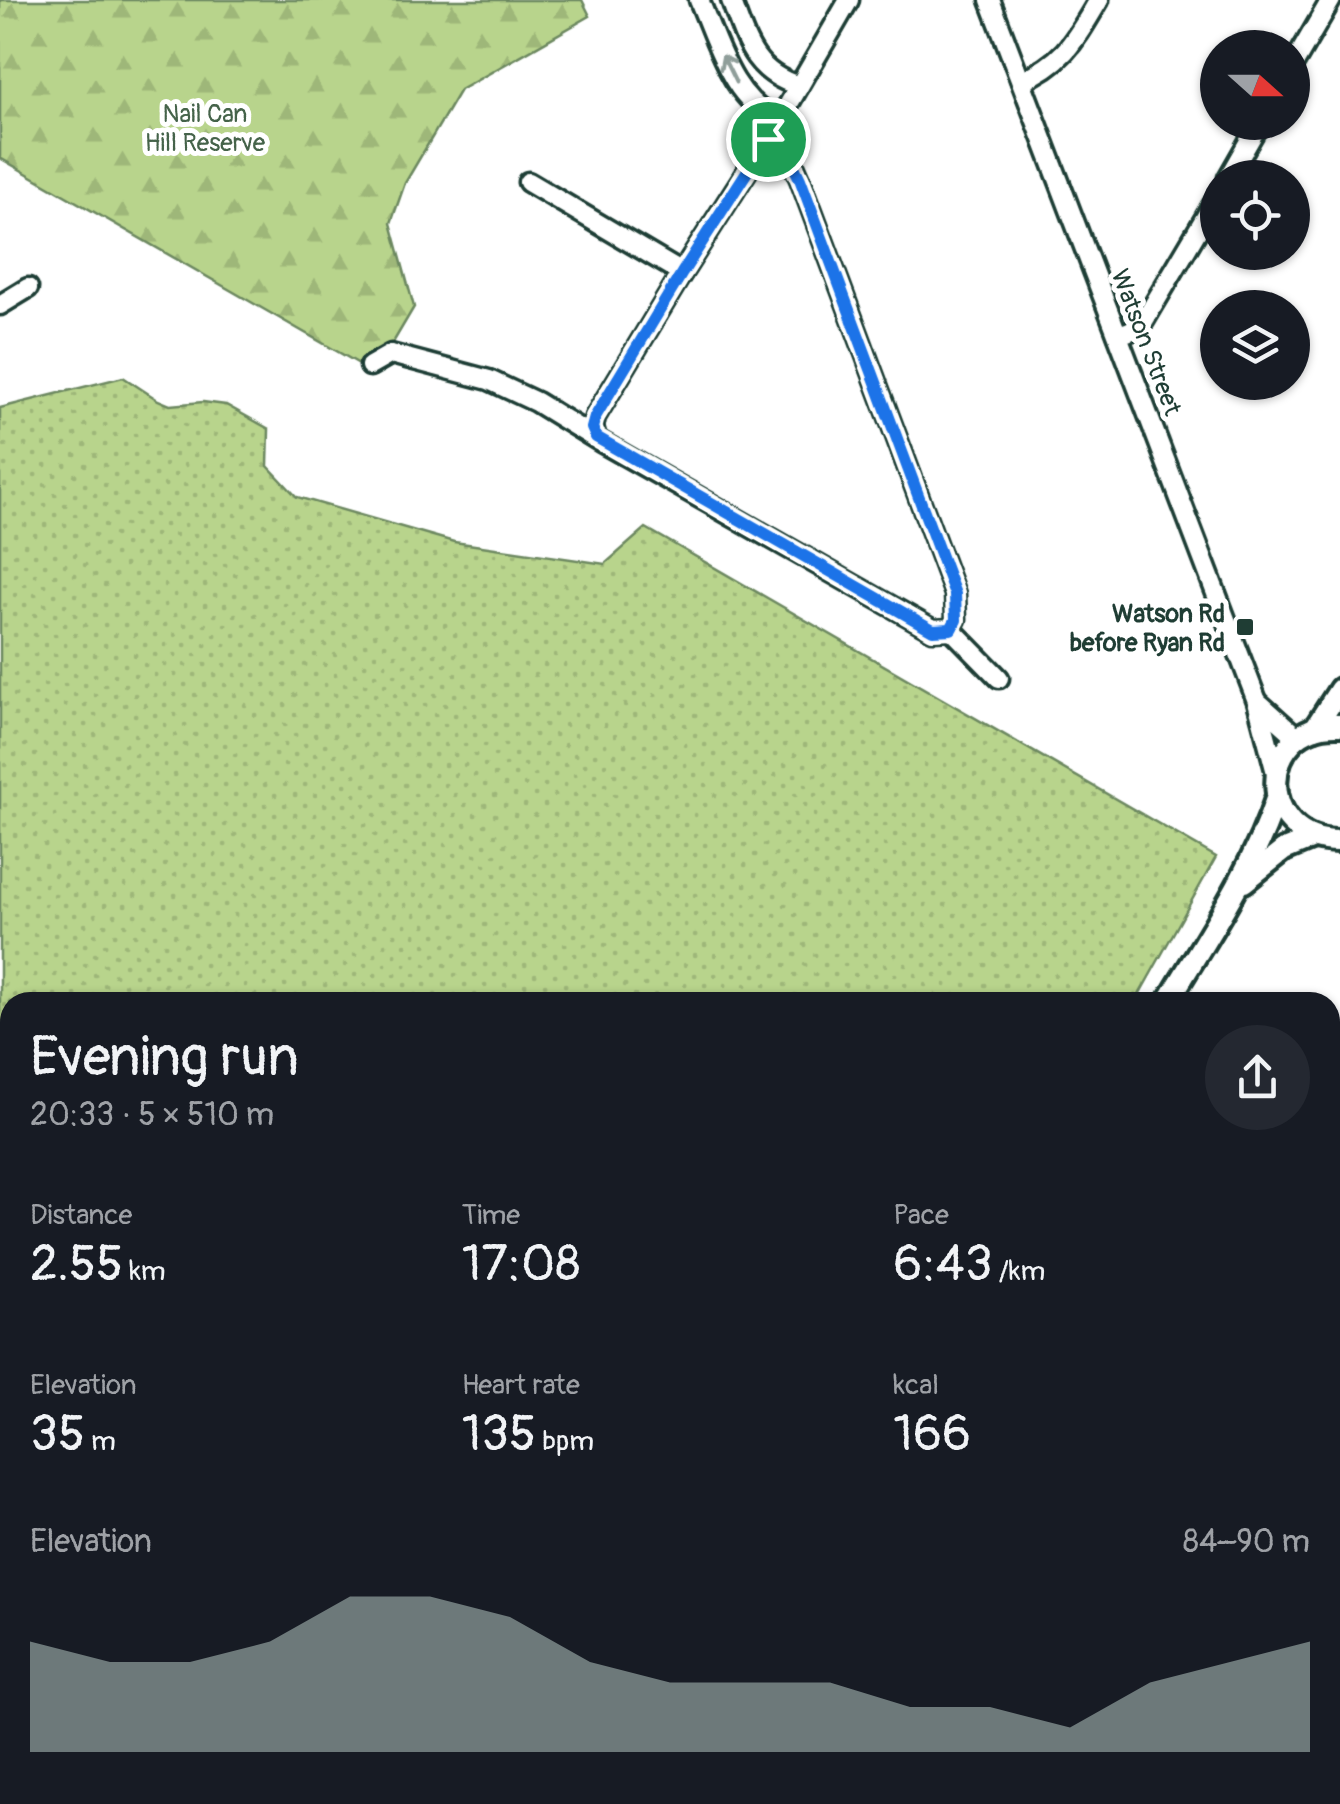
<!DOCTYPE html>
<html lang="en">
<head>
<meta charset="utf-8">
<style>
	body { margin:0; font-family:Pangolin,sans-serif; background:#242831; color:#f1f3f6; height:100vh; display:flex; flex-direction:column; font-size:38px; white-space:nowrap }
	* { box-sizing:border-box; margin:0 }
	p { font-size:32px; color:#9ea1a6 }
	.icon { flex:none; width:55px; height:55px; fill:none; stroke:currentColor; stroke-width:2; stroke-linecap:round; stroke-linejoin:round }
	.map { position:relative; flex:1; overflow:hidden }
	.sheet { position:absolute; left:0px; top:992px; width:1340px; height:812px; display:flex; flex-direction:column; background:#171b24; border-radius:30px 30px 0 0; box-shadow:0 2px 8px #0004 }
	.sheet>* { flex:none }
	.needle { width:65px; rotate:111deg }
	.controls { position:absolute; left:1200px; top:30px; display:grid; gap:20px }
	.controls a { display:grid; place-items:center; width:110px; height:110px; border-radius:50%; background:#171b24; box-shadow:0 2px 8px #0004; font-size:50px }
	.pin { position:absolute; display:grid; place-items:center; width:85px; height:85px; color:#fff; margin:-42px; border:5px solid #fff; border-radius:50%; box-shadow:0 2px 10px #0007 }
	.round { display:grid; place-items:center; flex:none; width:105px; height:105px; border-radius:52px; background:#242831 }
	.summary { display:flex; align-items:center; justify-content:space-between; height:170px; padding:0 30px }
	h1 { font-size:55px; font-weight:600; line-height:75px }
	.stats { display:grid; grid-template-columns:repeat(3,1fr); gap:15px; height:170px; padding:10px 30px }
	.stats div { display:grid; align-content:center }
	.stats b { font-size:50px; font-weight:600 }
	.stats small { font-size:28px; font-weight:400 }
	.stats p { font-size:28px }
	.chart { height:280px; padding:20px 30px }
	.chart p { display:flex; justify-content:space-between }
	.chart svg { width:100%; height:180px; margin-top:10px; fill:#92a19f; opacity:.7 }
	.map>svg:first-child { display:block }
	.grass { fill:url(#grass-dots); stroke:#6c8860; stroke-width:2.5 }
	.forest { fill:url(#forest-firs); stroke:#6c8860; stroke-width:2.5 }
	.lines { fill:none; stroke-linecap:round; stroke-linejoin:round }
	.stream { stroke:#5f98a1; stroke-width:5 }
	.minor-casing { stroke:#1f3d34; stroke-width:25 }
	.tertiary-casing { stroke:#1f3d34; stroke-width:28 }
	.minor { stroke:#fff; stroke-width:18 }
	.tertiary { stroke:#fff; stroke-width:20 }
	.oneway { stroke:#8f9e9a }
	.route-casing { stroke:#fff; stroke-width:20 }
	.route { stroke:#1a73e8; stroke-width:12 }
	.poi-dot { fill:#1f3d34; stroke:#fff; stroke-width:4 }
	.labels { text-anchor:middle; stroke-width:10; stroke-linejoin:round; paint-order:stroke }
	.park-label { font-size:25px; fill:#45634a; stroke:#fff }
	.street-label { font-size:25px; fill:#1f3d34; stroke:#fff }
	.poi-label { font-size:25px; font-weight:bold; fill:#1f3d34; stroke:#fff; text-anchor:end }
</style>
</head>
<body>
<div class="map">
<svg width="1340" height="1804" viewBox="0 0 1340 1804">
	<defs>
		<pattern id="grass-dots" width="8" height="8" patternUnits="userSpaceOnUse" patternTransform="scale(2.5)"><rect width="8" height="8" fill="#b8d48c"/><path d="M2 2h.1M6 6h.1" fill="none" stroke="#9eb779" stroke-width="1.8" stroke-linecap="round"/></pattern>
		<pattern id="forest-firs" width="22" height="20" patternUnits="userSpaceOnUse" patternTransform="scale(2.5)"><rect width="22" height="20" fill="#b8d48c"/><path d="M5 1l3.5 6h-7zM16 11l3.5 6h-7z" fill="#9eb779"/></pattern>
	</defs>
	<rect width="100%" height="100%" fill="#fff"/>
	<filter id="ink" filterUnits="userSpaceOnUse"><feTurbulence type="fractalNoise" baseFrequency=".01" numOctaves="2"/><feDisplacementMap in="SourceGraphic" scale="20" xChannelSelector="R" yChannelSelector="G"/><feConvolveMatrix kernelMatrix="1 2 1 2 8 2 1 2 1" color-interpolation-filters="sRGB"/></filter>
	<g filter="url(#ink)">
		<!-- grass -->
		<g class="grass">
			<path d="M123,377l35,23 12,5 33,-3 23,3 43,24 -1,37 29,31 157,45 151,22 41,-36 570,329 -81,145h-1125v793h680l-5,9h-685v-1396z"/>
			<path d="M1340,1254v283l-10,3v-251z"/>
			<path d="M746,1795h172l-14,9h-165z"/>
		</g>
		<!-- forest -->
		<path class="forest" d="M0,0h582l8,16 -130,74 -55,93 -14,40 23,84 -39,66 -375,-215z"/>
		<g class="lines">
			<!-- stream -->
			<g class="stream">
				<path d="M1330,1448l10,-9"/>
				<path d="M785,1804l22,-9"/>
			</g>
			<!-- minor casing -->
			<g class="minor-casing">
				<g id="minor">
					<path d="M699,0c19,44 33,100 80,121"/>
					<path d="M731,0c15,41 22,72 68,86"/>
					<path d="M990,0l267,701 19,72"/>
					<path d="M1292,67l39,-67"/>
					<path d="M1021,81c44,-19 54,-41 78,-81"/>
					<path d="M768,139l21,15 11,25 155,415 1,25 -5,10"/>
					<path d="M1228,178l32,-56"/>
					<path d="M528,182l154,91"/>
					<path d="M0,305l28,-17"/>
					<path d="M1118,335l12,-4 14,-10 74,-125"/>
					<path d="M370,366l21,-12 98,26 47,22 65,40 332,188 18,-1 48,49"/>
					<path d="M596,437l-3,-10 2,-10 87,-144 97,-152 70,-121"/>
					<path d="M1258,702l39,35"/>
					<path d="M1330,1162l10,5"/>
					<path d="M1330,1648l10,-5"/>
					<path d="M1183,1804l3,-9"/>
				</g>
			</g>
			<!-- tertiary casing -->
			<g class="tertiary-casing">
				<g id="tertiary">
					<path d="M1340,725c-84,-4 -86,118 0,116"/>
					<path d="M1315,728l25,-39"/>
					<path d="M1244,882l40,-32 29,-12"/>
					<path d="M1168,1002c39,-66 85,-132 109,-206"/>
					<path d="M703,1804l5,-9"/>
				</g>
			</g>
			<!-- minor -->
			<use href="#minor" class="minor"/>
			<!-- tertiary -->
			<use href="#tertiary" class="tertiary"/>
		</g>
		<!-- one-way arrows -->
		<defs><path id="oneway-shaft" d="M-6 0H5M1.5-3L5.5 0L1.5 3" fill="none" stroke-width="1.6" stroke-linecap="round" stroke-linejoin="round" transform="scale(2.5)"/></defs>
		<use class="oneway" href="#oneway-shaft" transform="translate(729 69) rotate(-116)"/>
	</g>
	<g class="lines" filter="url(#ink)">
		<!-- route casing -->
		<g class="route-casing">
			<path id="route" d="M768,139l20,15 12,25 155,415 1,26 -5,9 -18,1 -337,-193 -4,-9 3,-11 87,-144z"/>
		</g>
		<!-- route -->
		<use href="#route" class="route"/>
	</g>
	<!-- markers -->
	<rect class="poi-dot" x="1235" y="617" width="20" height="20" rx="5"/>
	<g class="labels">
		<!-- park labels -->
		<g class="park-label">
			<text x="205" y="122">Nail Can<tspan x="205" dy="29">Hill Reserve</tspan></text>
		</g>
		<!-- street labels -->
		<g class="street-label">
			<text transform="translate(1147 342) rotate(69)" y="9">Watson Street</text>
		</g>
		<!-- poi labels -->
		<g class="poi-label">
			<text x="1225" y="622">Watson Rd<tspan x="1225" dy="29">before Ryan Rd</tspan></text>
		</g>
	</g>
</svg>
<div class="controls">
<a><svg class="needle" viewBox="-14 -14 28 28"><path d="M0-13l5 13h-10z" fill="#e53935"/><path d="M0 13l5-13h-10z" fill="#9ea1a6"/></svg></a>
<a><svg class="icon" aria-label="locate" viewBox="0 0 24 24"><circle cx="12" cy="12" r="6"/><path d="M12 2v4M12 18v4M2 12h4M18 12h4"/></svg></a>
<a><svg class="icon" aria-label="layers" viewBox="0 0 24 24"><path d="M12 4l9 5-9 5-9-5zM3 14l9 5 9-5"/></svg></a>
</div>
<div class="pin" style="left:768px;top:139px;background:#1e9e55"><svg class="icon" aria-label="arrive" viewBox="0 0 24 24"><path d="M6 21V4h12l-3 4 3 4H6"/></svg></div>
<section class="sheet">
<div class="summary"><div><h1>Evening run</h1><p>20:33 · 5 × 510 m</p></div><a class="round"><svg class="icon" aria-label="share" viewBox="0 0 24 24"><path d="M12 15V3M7 8l5-5 5 5M5 13v7h14v-7"/></svg></a></div>
<div class="stats">
<div><p>Distance</p><b>2.55<small> km</small></b></div>
<div><p>Time</p><b>17:08</b></div>
<div><p>Pace</p><b>6:43<small> /km</small></b></div>
</div>
<div class="stats">
<div><p>Elevation</p><b>35<small> m</small></b></div>
<div><p>Heart rate</p><b>135<small> bpm</small></b></div>
<div><p>kcal</p><b>166</b></div>
</div>
<div class="chart"><p><span>Elevation</span>84–90 m</p>
<svg viewBox="0 0 160 44" preserveAspectRatio="none"><path d="M0 44V17L10 22L20 22L30 17L40 6L50 6L60 11L70 22L80 27L90 27L100 27L110 33L120 33L130 38L140 27L150 22L160 17V44z"/></svg>
</div>
</section>
</div>
</body>
</html>
